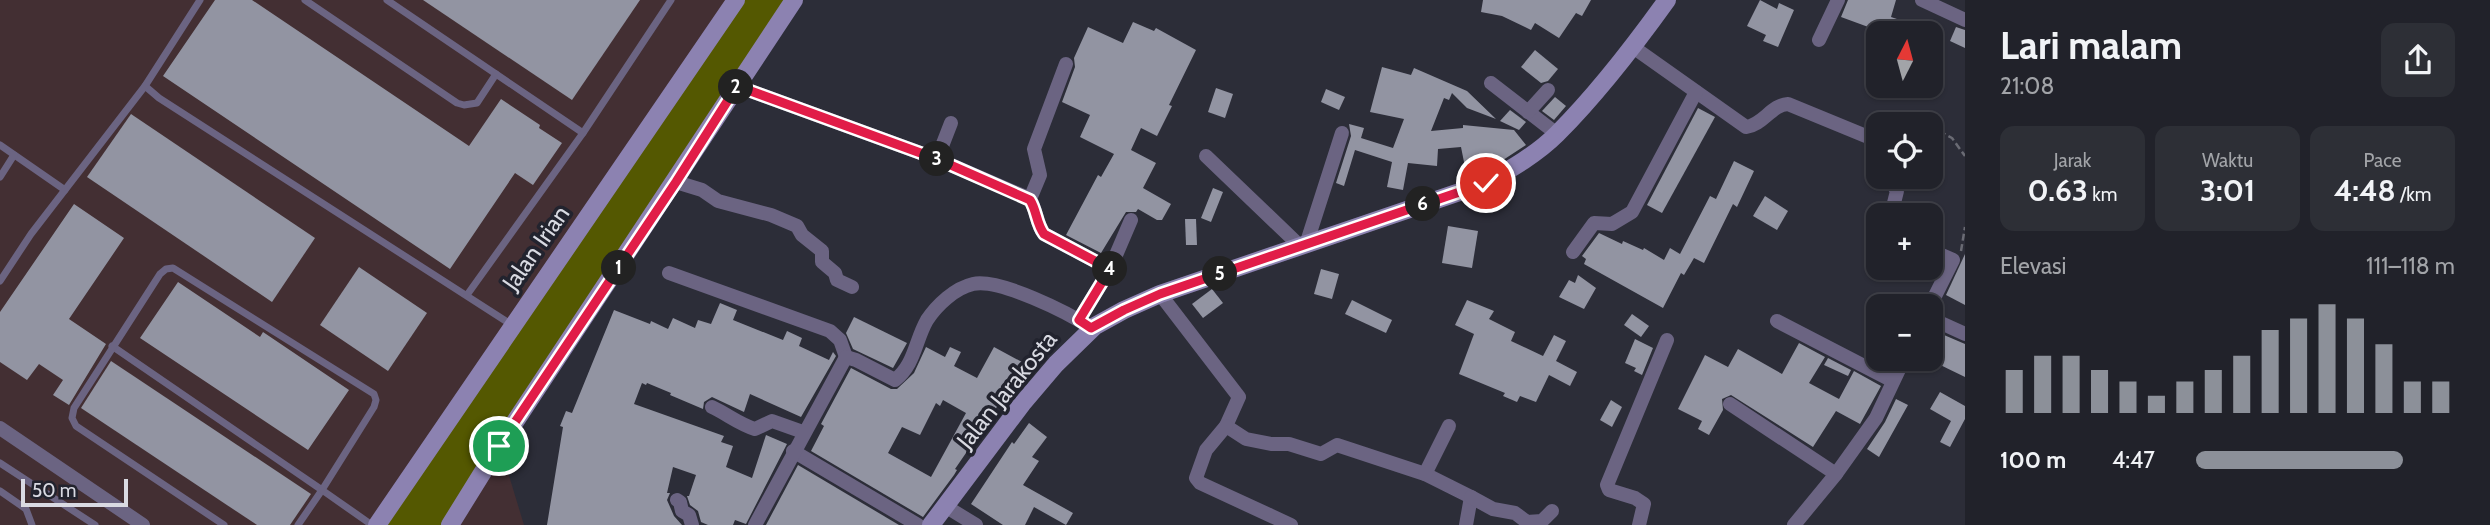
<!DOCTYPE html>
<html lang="id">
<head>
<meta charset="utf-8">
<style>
	body { margin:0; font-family:Cabin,sans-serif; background:#2d2f36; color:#f1f3f6; height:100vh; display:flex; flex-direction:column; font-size:26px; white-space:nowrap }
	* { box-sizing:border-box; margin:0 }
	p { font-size:23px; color:#a2a4a8 }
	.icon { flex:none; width:38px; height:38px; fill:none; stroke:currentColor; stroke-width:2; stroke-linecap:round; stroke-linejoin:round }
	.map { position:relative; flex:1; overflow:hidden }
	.side { display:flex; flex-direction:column; background:#21222a; width:525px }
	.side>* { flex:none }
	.needle { width:46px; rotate:6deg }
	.tools { position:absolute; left:1866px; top:21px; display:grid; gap:14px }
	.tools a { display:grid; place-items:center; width:77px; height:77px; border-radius:14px; background:#21222a; box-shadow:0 2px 5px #0004,0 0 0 2px #3e3f47; font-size:35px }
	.scale { position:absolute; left:21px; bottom:18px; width:107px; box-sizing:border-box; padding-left:7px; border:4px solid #d9dae2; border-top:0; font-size:19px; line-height:24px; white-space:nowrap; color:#d9dae2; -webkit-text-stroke:5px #22232e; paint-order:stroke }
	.pin { position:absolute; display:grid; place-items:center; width:60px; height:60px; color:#fff; margin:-30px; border:4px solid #fff; border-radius:50%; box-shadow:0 2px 7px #0007 }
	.km { position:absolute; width:35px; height:35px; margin:-18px; border-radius:50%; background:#222; color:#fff; font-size:19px; line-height:35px; text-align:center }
	.round { display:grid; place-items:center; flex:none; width:74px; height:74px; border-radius:14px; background:#2d2f36 }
	.summary { display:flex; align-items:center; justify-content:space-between; height:119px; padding:0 35px }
	h1 { font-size:38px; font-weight:800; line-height:52px }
	.stats { display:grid; grid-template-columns:repeat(3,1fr); gap:10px; height:119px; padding:7px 35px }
	.stats div { display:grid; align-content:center; border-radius:14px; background:#2d2f36; text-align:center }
	.stats b { font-size:30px; font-weight:800 }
	.stats small { font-size:19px; font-weight:400 }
	.stats p { font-size:19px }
	.chart { height:196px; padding:14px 35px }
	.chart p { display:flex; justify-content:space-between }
	.chart svg { width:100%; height:126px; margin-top:7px; stroke:#8c9099; stroke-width:6 }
	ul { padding:0 35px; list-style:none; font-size:23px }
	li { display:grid; grid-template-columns:112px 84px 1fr; align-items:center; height:52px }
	li i { height:18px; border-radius:9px; background:#8c9099 }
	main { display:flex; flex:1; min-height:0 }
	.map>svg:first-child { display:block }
	.industrial { fill:#432f33 }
	.green { fill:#545801 }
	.building { fill:#9294a2; fill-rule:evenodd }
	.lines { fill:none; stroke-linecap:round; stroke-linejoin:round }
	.path { stroke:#6a6b74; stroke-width:2.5; stroke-dasharray:7 3.5; stroke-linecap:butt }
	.lane { stroke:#6b6482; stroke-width:7 }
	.street { stroke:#6b6482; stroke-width:14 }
	.secondary { stroke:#8c82b1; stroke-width:18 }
	.route-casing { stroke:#fff; stroke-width:14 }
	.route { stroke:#e11d48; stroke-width:9 }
	.labels { text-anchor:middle; stroke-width:7; stroke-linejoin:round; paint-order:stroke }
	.street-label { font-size:24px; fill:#d9dae2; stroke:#22232e }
</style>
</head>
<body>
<main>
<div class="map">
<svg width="1965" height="525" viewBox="0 0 1965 525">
	<rect width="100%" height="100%" fill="#2c2d38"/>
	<!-- industrial -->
	<path class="industrial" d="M0,0h802l-302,446 24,79h-524z"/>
	<!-- green -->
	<path class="green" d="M736,0h58l-344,525h-73z"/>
	<!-- building -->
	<g class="building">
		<path d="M215,0h37l217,146 32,-47 39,26 -1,3 23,15 -29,42 -18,-12 -65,96 -287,-193z"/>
		<path d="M423,0h217l-68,100z"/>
		<path d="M1483,0h108l-9,16 -6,-3 -17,25 -24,-15 -4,7 -29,-14 -21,-4z"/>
		<path d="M1760,0l17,9 2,-6 15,7 -16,37 -15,-6 3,-6 -19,-9z"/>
		<path d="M1848,0h48l-5,17 42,14v2h-64l2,-5 -30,-11z"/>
		<path d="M1133,22l21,9 2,-3 40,22 -27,55 3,1 -15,30 -16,-8 -10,22 25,13 -13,25 28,16 -9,16h-5l-19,-11 -2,3h-10l-25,41 -35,-18 32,-60 3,2 13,-23 -34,-17 10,-22 -28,-13 13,-35 -1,-9 14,-31 35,16z"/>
		<path d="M1956,27l9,3v18l-15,-7z"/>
		<path d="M1535,50l23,19 -10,12 -7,2 -20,-16z"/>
		<path d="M1382,67l29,8 3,-7 53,23 29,28 -29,-11 -15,-15 -3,7 -5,-2 -13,33 32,-3v-3l51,5 12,15 -26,17 -35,5 -4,-20 -23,2 -1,17 -29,-3 -5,27 -16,-3 5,-25 -37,-12 -11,36 -8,-3 15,-47 -2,-12 15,4 -3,10 32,10 11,-29 -34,-7z"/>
		<path d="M1216,88l17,6 -8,24 -17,-6z"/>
		<path d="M1326,89l19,8 -6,13 -18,-8z"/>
		<path d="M1555,97l11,9 -12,14 -12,-9z"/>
		<path d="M1698,108l17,9 -53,96 -15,-8z"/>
		<path d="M1510,110l16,12 -7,8 -19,-9z"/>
		<path d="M131,114l184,124 -43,64 -185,-125z"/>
		<path d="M1734,161l20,10 -17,36 -4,-3 -29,59 -10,-5 -10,17 -3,-2 -18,35 -79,-44 2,-5 -4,-3 17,-23 23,11 1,-3 20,9 1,-2 20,12 6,-12 10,6 30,-58 6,3z"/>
		<path d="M1213,188l10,4 -12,30 -10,-4z"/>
		<path d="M1765,196l23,15 -11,19 -24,-14z"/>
		<path d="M74,204l50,34 -55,81 37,25 -37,61 -16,-10 10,-15 -24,-16 -12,16 -27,-18v-50z"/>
		<path d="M1185,219h11l1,26h-11z"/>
		<path d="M1448,226l30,5 -6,37 -30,-5z"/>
		<path d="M1965,254v51l-19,-10z"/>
		<path d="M359,267l68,46 -39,58 -68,-46z"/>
		<path d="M1321,269l18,5 -7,25 -18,-5z"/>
		<path d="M1578,275l18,13 -12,21 -25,-12 10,-17 6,3z"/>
		<path d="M178,282l82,55 3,-5 86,58 -41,60 -168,-112z"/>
		<path d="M1212,289l11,14 -20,15 -11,-14z"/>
		<path d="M1352,300l40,20 -6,13 -41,-19z"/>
		<path d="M1467,300l27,11 -5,8 26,13 -4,9 32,15 11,-21 12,6 -10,20 21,11 -7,14 -21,-11 -13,27 -16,-6 -3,6 -14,-6 2,-3 -46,-19 15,-40 -19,-9z"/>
		<path d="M720,303l17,7 -4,10 50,20 4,-9 15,7 -3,8 30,14 4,-8 3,4 -35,61 -51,-23 -6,18 -32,-15 -8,5 -1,7 -33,-14 1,-2 -24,-10 -1,2 -4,-2 -8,21 90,32 -3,6 12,4 -7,21 26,11 14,-43 21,9 -41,80 -11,-4 -2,5h-25l-7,-3 -3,-11 -8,-6 -3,-9h2l7,-21 -23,-8 -6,26h3l-3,7 7,16 8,9h-135l16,-98 -3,-1 6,-15 6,2 42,-103 36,14 1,-3 17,8 5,-11 22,10 3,-8 13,4z"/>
		<path d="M1632,314l17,12 -8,11 -17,-12z"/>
		<path d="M854,317l53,26 -14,25 -40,-19 -7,-16z"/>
		<path d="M1930,329l35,15v33l-35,-17z"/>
		<path d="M1635,339l18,9 -11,27 -8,-4 2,-3 -11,-5z"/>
		<path d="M1799,343l26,14 -16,26 30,16 15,-28 27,15 -21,38 -24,-13 -23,36 -82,-52 -9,4 1,11 -14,25 -11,-6 4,-8 -24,-12 27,-54 23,12 10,-18 44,25z"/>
		<path d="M926,347l19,10 5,-10 11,5 -7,14 23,12 17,-31 39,21 -5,9 -7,-3 -6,14 -5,-3 -30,50 -1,-1 -24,35 2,1 -3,5 -31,42 -112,-66 13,-25 -3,-2 30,-56 40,21h6l17,-16zM943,400l23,13 -35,64 -43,-24 14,-26 18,8 16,-32 4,3z"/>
		<path d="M1828,358l23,12 -3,6 -24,-11z"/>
		<path d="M111,361l200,133 -21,31h-33l-176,-117z"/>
		<path d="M1940,392l25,14v13l-15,28 -10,-5 11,-21 -21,-12z"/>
		<path d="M1896,399l12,6 -29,52 -12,-8 18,-27z"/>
		<path d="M1611,400l11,7 -10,20 -12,-7z"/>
		<path d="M1029,423l18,14 -15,20 7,4 -16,24 50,28 -7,12 -32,-18 -9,18h-22l-32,-21 41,-62 2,2z"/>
		<path d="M798,465l101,60h-133z"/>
	</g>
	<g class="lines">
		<!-- path -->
		<g class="path">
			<path d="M1880,116l43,8"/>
			<path d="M1930,126l22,12 13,18"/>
			<path d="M1961,251l4,-24"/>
		</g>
		<!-- lane -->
		<g class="lane">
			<path d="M305,0l152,103 7,2 13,-2 19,-29"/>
			<path d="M387,0l196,133"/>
			<path d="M145,86l14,12 353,227"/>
			<path d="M0,145l65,45"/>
			<path d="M0,177l14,-22"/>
			<path d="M0,281l31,-47 114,-148 55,-86"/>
			<path d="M467,295l116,-162 88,-133"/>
			<path d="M112,346l210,144 -24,35"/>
			<path d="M0,463l95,62"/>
			<path d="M0,491l26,18 6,16"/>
			<path d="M224,525l-148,-99 -4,-8 2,-10 86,-134 6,-5 7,-1 201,126 2,6 -2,7 -52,83 50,35"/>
		</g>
		<!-- street -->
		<g class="street">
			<path d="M1922,0l43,20"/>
			<path d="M1819,40l19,-40"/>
			<path d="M1633,47l113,80c17,-2 25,-22 42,-23l90,37"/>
			<path d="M1491,83l66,51"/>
			<path d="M737,86l200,73 93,40c7,12 6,24 14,35l66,35"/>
			<path d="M1528,112l20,-22"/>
			<path d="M1206,156l95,91"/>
			<path d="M937,159l14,-36"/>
			<path d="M1888,177l9,14 -5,20 3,4"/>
			<path d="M676,182l26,8 16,11 53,14 26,11 5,9 20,16v11l13,11 2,7 15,7"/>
			<path d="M1030,199l10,-24 -6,-26 32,-85"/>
			<path d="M1306,245l36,-112"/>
			<path d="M1573,252l21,-29 18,1 20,-12 64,-120"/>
			<path d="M669,273l161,58 10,9 6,17"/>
			<path d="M1160,294l79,103 -13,29 20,13 25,5h18l32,10 16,-9 88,29 46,23 -5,28"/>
			<path d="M1930,306l23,-46 -23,-10"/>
			<path d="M1930,318l35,16"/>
			<path d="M1079,320l31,-51 21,-49"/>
			<path d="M1777,321l116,60"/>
			<path d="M1730,404l106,70"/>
			<path d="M712,407c15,7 27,17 43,22l17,-8 31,11"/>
			<path d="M1226,426l-20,24 -10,28 4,5 91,42"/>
			<path d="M0,428l143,97"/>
			<path d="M793,451l125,74"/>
			<path d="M1425,474l24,-48"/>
			<path d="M1471,497l22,12 22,4 12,9 15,-1 10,-10"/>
			<path d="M677,500l3,2 2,9 7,4 3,10"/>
			<path d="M945,506l31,19"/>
			<path d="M755,525l91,-168 10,3 39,20c20,-16 20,-39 32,-60 10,-15 28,-32 46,-36 26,-6 96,29 118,44"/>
			<path d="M1639,525l5,-21 -9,-6 -26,-8 -2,-5 60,-145"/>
			<path d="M1794,525l42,-51 40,-56 28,-59"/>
		</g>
		<!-- secondary -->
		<g class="secondary">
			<path d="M377,525l359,-525"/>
			<path d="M450,525l49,-79 295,-446"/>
			<path d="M931,525l91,-121 34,-40 39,-38 29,-16 36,-16 326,-111c25,-14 51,-29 71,-49 41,-41 77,-88 110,-134"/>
		</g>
	</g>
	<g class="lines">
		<!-- route casing -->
		<g class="route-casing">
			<path id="route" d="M499,446l177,-264 61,-96 200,73 93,41c7,11 6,23 14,34l66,35 -31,51 12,8 33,-18 36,-16 326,-111"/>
		</g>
		<!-- route -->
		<use href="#route" class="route"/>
	</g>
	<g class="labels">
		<!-- street labels -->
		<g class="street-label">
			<text transform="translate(536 248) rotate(-55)" y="8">Jalan Irian</text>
			<text transform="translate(1007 390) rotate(-51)" y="8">Jalan Jarakosta</text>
		</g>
	</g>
</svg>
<div class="tools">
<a><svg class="needle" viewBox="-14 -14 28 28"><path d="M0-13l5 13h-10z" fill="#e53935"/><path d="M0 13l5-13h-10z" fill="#a2a4a8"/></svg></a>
<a><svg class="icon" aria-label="locate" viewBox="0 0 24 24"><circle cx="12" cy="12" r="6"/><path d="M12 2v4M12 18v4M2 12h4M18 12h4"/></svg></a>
<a>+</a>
<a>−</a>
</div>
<div class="scale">50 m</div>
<div class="pin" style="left:499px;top:446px;background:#1e9e55"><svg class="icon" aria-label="arrive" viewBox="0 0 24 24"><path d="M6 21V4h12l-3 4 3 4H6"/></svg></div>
<div class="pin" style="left:1486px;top:183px;background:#d93025"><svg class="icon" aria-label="check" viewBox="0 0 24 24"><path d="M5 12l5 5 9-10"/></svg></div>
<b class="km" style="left:619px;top:268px">1</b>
<b class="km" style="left:736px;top:87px">2</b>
<b class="km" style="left:937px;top:159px">3</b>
<b class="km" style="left:1110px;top:269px">4</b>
<b class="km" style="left:1220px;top:274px">5</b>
<b class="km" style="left:1423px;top:204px">6</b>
</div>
<section class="side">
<div class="summary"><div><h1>Lari malam</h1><p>21:08</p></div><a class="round"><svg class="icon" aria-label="share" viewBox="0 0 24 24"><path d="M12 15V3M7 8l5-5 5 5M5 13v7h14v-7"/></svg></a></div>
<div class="stats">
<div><p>Jarak</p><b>0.63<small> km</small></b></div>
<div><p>Waktu</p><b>3:01</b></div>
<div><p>Pace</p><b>4:48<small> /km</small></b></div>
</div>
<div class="chart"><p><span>Elevasi</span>111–118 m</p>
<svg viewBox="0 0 160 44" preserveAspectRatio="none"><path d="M5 44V29M15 44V24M25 44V24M35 44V29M45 44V33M55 44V38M65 44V33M75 44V29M85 44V24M95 44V15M105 44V11M115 44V6M125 44V11M135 44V20M145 44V33M155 44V33"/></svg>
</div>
<ul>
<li><b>100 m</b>4:47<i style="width:80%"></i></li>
</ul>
</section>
</main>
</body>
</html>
